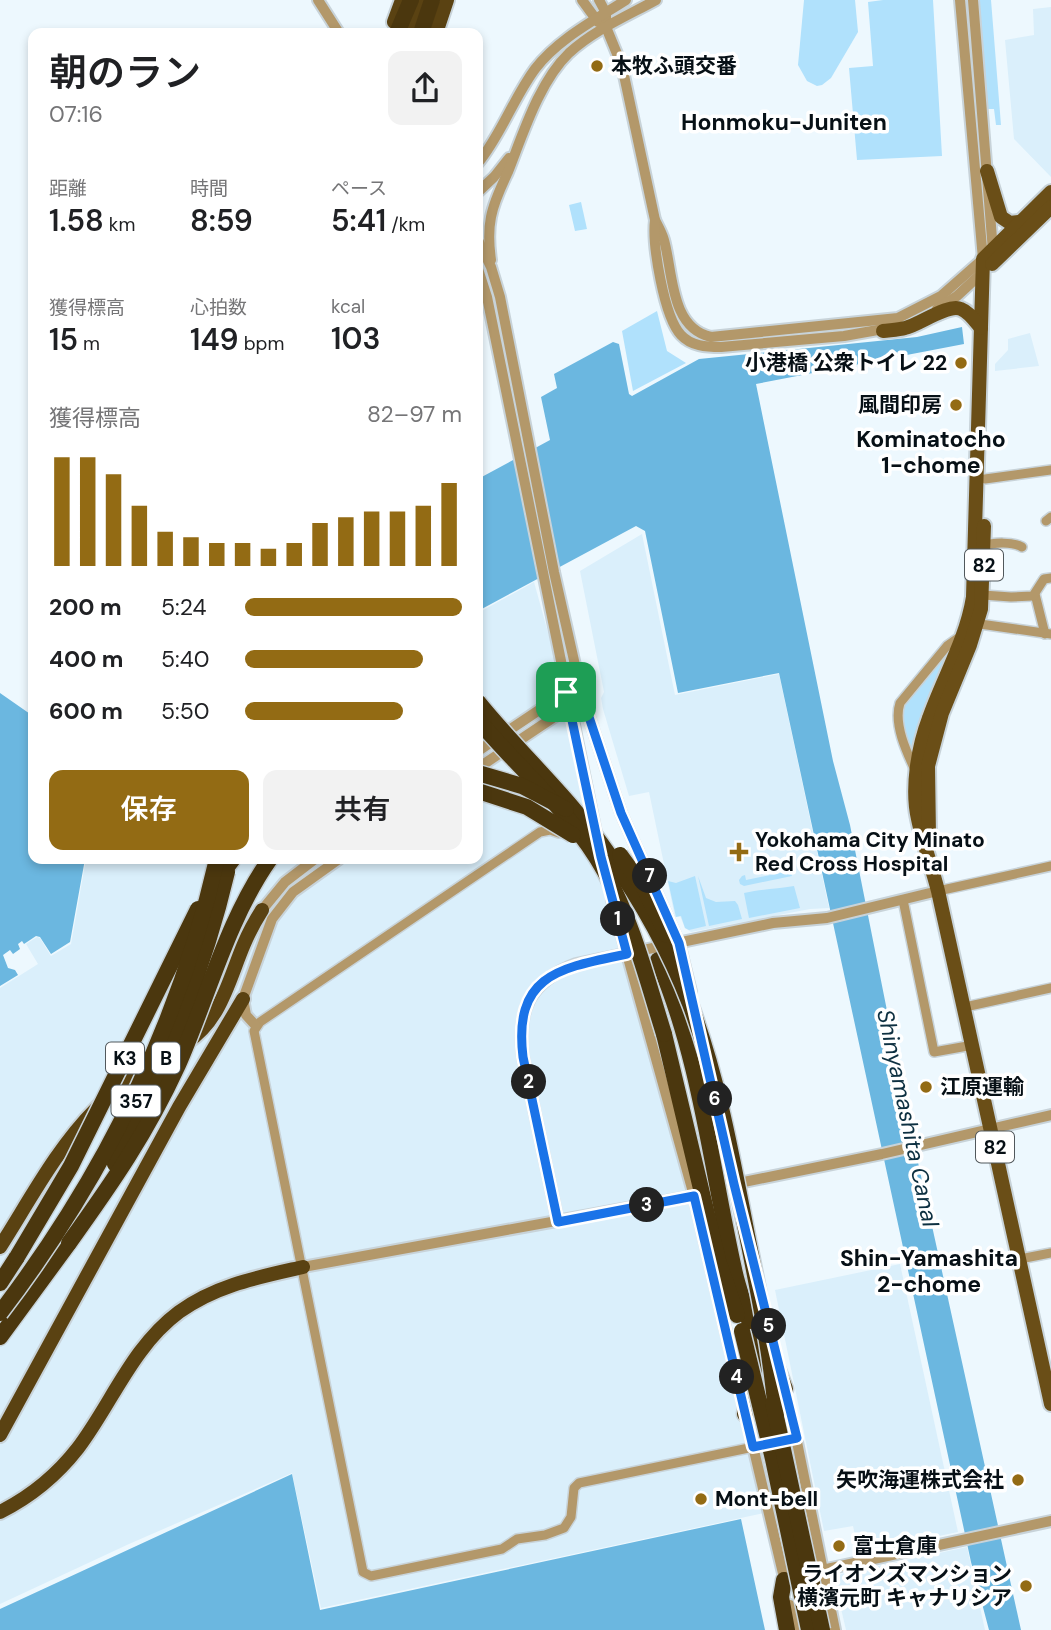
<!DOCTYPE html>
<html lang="ja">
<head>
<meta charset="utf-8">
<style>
	body { margin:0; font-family:"DM Sans","Noto Sans JP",sans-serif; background:#f2f2f2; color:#202124; height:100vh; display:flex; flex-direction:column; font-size:26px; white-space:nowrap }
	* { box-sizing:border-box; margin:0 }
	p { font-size:23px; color:#757577 }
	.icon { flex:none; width:38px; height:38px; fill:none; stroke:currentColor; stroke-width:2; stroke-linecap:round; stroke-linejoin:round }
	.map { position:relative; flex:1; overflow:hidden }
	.details { position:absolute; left:28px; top:28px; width:455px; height:836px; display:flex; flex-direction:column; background:#fff; border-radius:14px; box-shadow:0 4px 10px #0003 }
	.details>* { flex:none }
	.pin { position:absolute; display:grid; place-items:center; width:60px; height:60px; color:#fff; margin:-30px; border-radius:14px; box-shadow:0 4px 10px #0006 }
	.km { position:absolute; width:35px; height:35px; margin:-18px; border-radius:50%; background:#222; color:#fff; font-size:19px; line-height:35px; text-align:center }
	.round { display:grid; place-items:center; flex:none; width:74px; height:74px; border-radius:14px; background:#f2f2f2 }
	.overview { display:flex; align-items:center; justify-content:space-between; height:119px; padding:0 21px }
	h1 { font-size:38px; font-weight:600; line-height:52px }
	.metrics { display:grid; grid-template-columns:repeat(3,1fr); gap:10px; height:119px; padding:7px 21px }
	.metrics div { display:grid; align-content:center }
	.metrics b { font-size:30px; font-weight:600 }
	.metrics small { font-size:19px; font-weight:400 }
	.metrics p { font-size:19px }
	.chart { height:196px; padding:14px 21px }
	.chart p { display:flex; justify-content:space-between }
	.chart svg { width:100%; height:126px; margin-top:7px; stroke:#936b14; stroke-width:6 }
	.button { display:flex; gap:14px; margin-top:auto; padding:14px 21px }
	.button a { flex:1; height:80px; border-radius:14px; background:#936b14; color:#fff; font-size:28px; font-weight:600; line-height:80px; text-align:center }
	.button a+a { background:#f2f2f2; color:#202124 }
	ul { padding:0 21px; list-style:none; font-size:23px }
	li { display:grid; grid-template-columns:112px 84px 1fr; align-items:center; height:52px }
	li i { height:18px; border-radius:9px; background:#936b14 }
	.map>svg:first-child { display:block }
	.built { fill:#daeffb }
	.green { fill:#b0e1fc }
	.water { fill:#6bb7e0 }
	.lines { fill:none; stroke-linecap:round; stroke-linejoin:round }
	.minor-casing { stroke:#c8d3d9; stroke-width:12 }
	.tertiary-casing { stroke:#c8d3d9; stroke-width:14 }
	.primary-casing { stroke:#c8d3d9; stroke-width:18 }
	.trunk-casing { stroke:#c8d3d9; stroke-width:18 }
	.motorway-casing { stroke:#c8d3d9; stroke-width:19 }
	.minor { stroke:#b3986a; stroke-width:9 }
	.tertiary { stroke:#b3986a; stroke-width:10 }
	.primary { stroke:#6a4e17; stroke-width:14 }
	.trunk { stroke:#5a4212; stroke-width:14 }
	.motorway { stroke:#4b370e; stroke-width:16 }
	.motorway-bridge-casing { stroke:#c8d3d9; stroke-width:19; stroke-linecap:butt }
	.motorway-bridge { stroke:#4b370e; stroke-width:16 }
	.route-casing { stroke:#fff; stroke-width:14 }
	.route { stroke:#1a73e8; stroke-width:9 }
	.poi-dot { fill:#936b14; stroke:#fff; stroke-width:2.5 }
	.labels { text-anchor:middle; stroke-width:7; stroke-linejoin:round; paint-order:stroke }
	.shield { fill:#fff; stroke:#51585c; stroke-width:2 }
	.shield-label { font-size:19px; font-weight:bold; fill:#071016 }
	.poi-label { font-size:21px; font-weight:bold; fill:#071016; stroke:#fff; text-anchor:start }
	.neighbourhood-label { font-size:23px; font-weight:bold; fill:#071016; stroke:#fff }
	.water-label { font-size:23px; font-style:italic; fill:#0d3041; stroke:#fff }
</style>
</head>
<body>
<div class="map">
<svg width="1051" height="1630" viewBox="0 0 1051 1630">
	<rect width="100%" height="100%" fill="#edf8fe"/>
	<!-- built -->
	<g class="built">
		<path d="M1051,7v170l-37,-38 -9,-99 29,-5 -1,-26z"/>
		<path d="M1030,333l9,33 -44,5v-7l13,-14v-11z"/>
		<path d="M642,534l33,161 104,-21 50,234 -19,1 -119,23 -6,-4 -5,-12 -5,1 -26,-125 -20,4 -26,-87 -2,-11 3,-6 -24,-121z"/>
		<path d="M534,582l35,126 200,804 -448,96 -29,-135 -163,71 -129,60v-616l38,-24 -12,-20 11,-7 3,1 11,18 20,-12 15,-85h392v-246z"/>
		<path d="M900,1264l58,268 -99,21 -6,-27 -29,5 -49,-241z"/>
		<path d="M967,1547l18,83h-139l-11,-47 6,-9z"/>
	</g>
	<!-- green -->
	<g class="green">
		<path d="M804,0h51l3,32 -27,46 -9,7 -5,1 -10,-5 -9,-16z"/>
		<path d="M883,0h50l9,156 -85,4 -8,-92 24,-2 -5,-64z"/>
		<path d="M979,0h12l10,125h-5l-2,-16h-6z"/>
		<path d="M581,202l6,27 -12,2 -6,-26z"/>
		<path d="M657,311l10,40 19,12 -53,28 -11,-60z"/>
		<path d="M953,645l-34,80 -8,36 -12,-47 5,-12z"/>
		<path d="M790,871l2,5 -48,10 -4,-2 -1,-4 3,-4 3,-1 1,5z"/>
		<path d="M695,876l11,50 -17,4 -4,-2 -4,-12 -5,1 -8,-36 8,2z"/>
		<path d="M698,876l8,22 10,4 19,-1 3,4 4,14 -33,7z"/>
		<path d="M794,886l6,22 -51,10 -5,-25c18,-4 32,-4 50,-7z"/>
	</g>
	<!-- water -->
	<g class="water">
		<path d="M962,327l2,17 -208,40 77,377 17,64 60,301 111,504h-32l-18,-68 -192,-889 -101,20 -33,-162 -9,-5 -158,85v-132l72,-39 -9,-43 16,-9 -3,-14 59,-32 6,2 10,50 3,2 67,-37 218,-22z"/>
		<path d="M0,693l33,23v143h52l-15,83 -19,12 -11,-17 -4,-1 -12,8 -2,-3 -4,3 2,5 -7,5 -3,-4 -7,5 5,13 7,2 3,5 -18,11z"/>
		<path d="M292,1474l28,136 421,-91 24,111h-765v-21z"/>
	</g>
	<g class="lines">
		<!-- minor casing -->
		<g class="minor-casing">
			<g id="minor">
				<path d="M985,479l66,-9"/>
				<path d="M1046,521l5,-4"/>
				<path d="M984,546c10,-4 29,-4 38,1"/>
				<path d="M1035,594l10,40"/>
				<path d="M983,595l28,2 22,-1 11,-17 7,-1"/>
				<path d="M973,623l78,11"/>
				<path d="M916,772c-9,-19 -23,-48 -16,-69l47,-57 17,-12"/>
				<path d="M559,833l-9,-3 -10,2 -280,190 -6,9 109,541 8,4 131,-27 15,-10 28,-4 19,-7 7,-11 3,-29 5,-5 194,-40"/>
				<path d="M938,891l113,-25"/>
				<path d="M903,900l31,152 39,-7"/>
				<path d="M965,1007l86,-19"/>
				<path d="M1020,1259l31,-6"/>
			</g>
		</g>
		<!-- tertiary casing -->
		<g class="tertiary-casing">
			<g id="tertiary">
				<path d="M318,0l21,33"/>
				<path d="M582,0l16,22"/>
				<path d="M599,0l7,13v14l16,39 33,154c3,6 7,13 9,20 9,32 6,88 47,97l187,-19 43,-22 42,-37 -23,-259"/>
				<path d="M973,0l20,251"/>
				<path d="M478,163c23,-28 35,-64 57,-94 23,-30 60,-49 91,-69"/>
				<path d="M478,192l16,-15 15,-19"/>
				<path d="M655,220c-3,24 9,97 26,115 10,11 25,12 40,12l123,-11 45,-8"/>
				<path d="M478,240l13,27 9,30 54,275 28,124 39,117 58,130 12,49"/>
				<path d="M491,260c-2,-14 -3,-28 0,-43 3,-16 10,-30 17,-45 15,-38 31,-90 61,-119 25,-23 58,-37 87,-53"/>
				<path d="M478,269l9,28 109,536"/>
				<path d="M937,309l20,-13 27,-25"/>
				<path d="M478,751l88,-59 6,2"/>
				<path d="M478,768l94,-63"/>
				<path d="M612,900l82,296 92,390"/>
				<path d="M262,910l23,-28 30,-23"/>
				<path d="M256,1026l-10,-11 -3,-16 29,-80 21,-27 46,-33"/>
				<path d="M734,1184l148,-30 169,-39"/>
				<path d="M558,1222l-35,-165c-6,-48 6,-75 53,-93l197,-41 54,-5 111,-27"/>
				<path d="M303,1267l391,-71"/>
				<path d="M783,1383l14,59 38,188"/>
				<path d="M822,1570l229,-49"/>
				<path d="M790,1605l6,25"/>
			</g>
		</g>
		<!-- primary casing -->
		<g class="primary-casing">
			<g id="primary">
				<path d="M987,171l14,46 9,6 9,-1"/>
				<path d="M1051,192l-68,67 -10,338c-7,43 -30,81 -44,121 -11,29 -18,70 -11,101 5,24 14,48 20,72l113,513"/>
				<path d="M992,264l59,-57"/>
				<path d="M883,331c7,-1 15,-1 22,-3 14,-3 43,-25 56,-19 8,3 14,12 20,19"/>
				<path d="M929,836l-1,-70 14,-53 28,-68 11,-36 3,-83"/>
			</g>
		</g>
		<!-- trunk casing -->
		<g class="trunk-casing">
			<g id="trunk">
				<path d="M394,22l8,-22"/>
				<path d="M410,33l11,-33"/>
				<path d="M436,33l11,-33"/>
				<path d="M187,1042c34,-22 42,-63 57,-98 5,-12 11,-23 18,-34"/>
				<path d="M0,1247c30,-47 57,-99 96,-138 15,-15 33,-28 51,-41"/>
				<path d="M0,1435l179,-328 64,-108"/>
				<path d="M0,1512c30,-15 57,-37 78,-64 34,-45 54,-101 101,-136 37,-27 80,-35 124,-45"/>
			</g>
		</g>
		<!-- motorway casing -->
		<g class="motorway-casing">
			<g id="motorway">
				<path d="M397,33l14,-33"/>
				<path d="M421,33l11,-33"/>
				<path d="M658,960c42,98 53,206 76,309 6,31 23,61 21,93 -1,17 -7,35 -10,52"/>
				<path d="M664,1034l54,226 19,55"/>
				<path d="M0,1283l17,-26"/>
				<path d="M0,1337l69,-94"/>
				<path d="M773,1358l12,31"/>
				<path d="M784,1580l-3,17 6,33"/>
			</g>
		</g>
		<!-- minor -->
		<use href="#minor" class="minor"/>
		<!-- tertiary -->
		<use href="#tertiary" class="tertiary"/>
		<!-- primary -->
		<use href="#primary" class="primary"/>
		<!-- trunk -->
		<use href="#trunk" class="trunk"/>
		<!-- motorway -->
		<use href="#motorway" class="motorway"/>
		<!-- motorway-bridge casing -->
		<g class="motorway-bridge-casing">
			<g id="motorway-bridge">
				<path d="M478,702c42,52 93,97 131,153 32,45 61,97 81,149 28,74 42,154 57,231 12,60 24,118 29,178"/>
				<path d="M478,720c42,50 96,95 127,152 28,51 42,108 59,162"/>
				<path d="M478,773l44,13 44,23"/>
				<path d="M478,791l49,16 46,28"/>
				<path d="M620,855l24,33 23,47"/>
				<path d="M214,884l19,-25"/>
				<path d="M115,1164c47,-94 88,-189 112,-292"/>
				<path d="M69,1243c43,-60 78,-110 109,-178 30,-68 49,-145 92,-206"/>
				<path d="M17,1257l54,-91 127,-257"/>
				<path d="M0,1313c103,-135 179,-288 217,-454"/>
				<path d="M742,1331l31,128 36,171"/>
				<path d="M773,1403l49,227"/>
			</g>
		</g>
		<!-- motorway-bridge -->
		<use href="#motorway-bridge" class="motorway-bridge"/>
	</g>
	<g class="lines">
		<!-- route casing -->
		<g class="route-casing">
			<path id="route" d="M566,692l16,4 39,117 58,130 55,241 63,254 -44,9 -59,-251 -136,26 -35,-165c-10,-83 37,-89 104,-103l-26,-97z"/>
		</g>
		<!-- route -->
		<use href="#route" class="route"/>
	</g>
	<!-- markers -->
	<g class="poi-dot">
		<circle cx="597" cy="66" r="7"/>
		<circle cx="961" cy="363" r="7"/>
		<circle cx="956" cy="405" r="7"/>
		<path d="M735.5 841.5h7v7h7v7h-7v7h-7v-7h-7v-7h7z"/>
		<circle cx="926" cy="1087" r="7"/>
		<circle cx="1018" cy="1480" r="7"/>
		<circle cx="701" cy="1499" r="7"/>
		<circle cx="839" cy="1546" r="7"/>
		<circle cx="1026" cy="1586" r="7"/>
	</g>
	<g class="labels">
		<!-- shield labels -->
		<g class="shield">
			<rect x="965" y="549.5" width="38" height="31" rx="5"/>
			<rect x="106" y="1042.5" width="38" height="31" rx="5"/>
			<rect x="152" y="1042.5" width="28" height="31" rx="5"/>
			<rect x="111.5" y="1085.5" width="49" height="31" rx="5"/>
			<rect x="976" y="1131.5" width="38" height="31" rx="5"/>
		</g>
		<g class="shield-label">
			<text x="984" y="572">82</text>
			<text x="125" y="1065">K3</text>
			<text x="166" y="1065">B</text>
			<text x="136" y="1108">357</text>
			<text x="995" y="1154">82</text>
		</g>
		<!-- poi labels -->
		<g class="poi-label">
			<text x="611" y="73">本牧ふ頭交番</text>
			<text x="947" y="370" text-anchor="end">小港橋 公衆トイレ 22</text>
			<text x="942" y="412" text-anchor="end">風間印房</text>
			<text x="755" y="847">Yokohama City Minato<tspan x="755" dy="24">Red Cross Hospital</tspan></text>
			<text x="940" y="1094">江原運輸</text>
			<text x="1004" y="1487" text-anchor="end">矢吹海運株式会社</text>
			<text x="715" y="1506">Mont-bell</text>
			<text x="853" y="1553">富士倉庫</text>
			<text x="1012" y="1581" text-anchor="end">ライオンズマンション<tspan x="1012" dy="24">横濱元町 キャナリシア</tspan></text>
		</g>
		<!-- neighbourhood labels -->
		<g class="neighbourhood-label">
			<text x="784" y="130">Honmoku-Juniten</text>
			<text x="931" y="447">Kominatocho<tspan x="931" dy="26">1-chome</tspan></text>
			<text x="929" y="1266">Shin-Yamashita<tspan x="929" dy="26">2-chome</tspan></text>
		</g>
		<!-- water labels -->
		<g class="water-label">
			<text transform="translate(908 1118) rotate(78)" y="8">Shinyamashita Canal</text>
		</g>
	</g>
</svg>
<div class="pin" style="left:566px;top:692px;background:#1e9e55"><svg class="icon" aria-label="arrive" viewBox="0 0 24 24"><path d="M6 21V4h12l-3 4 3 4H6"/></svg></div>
<b class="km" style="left:618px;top:919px">1</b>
<b class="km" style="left:529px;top:1082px">2</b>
<b class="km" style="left:647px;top:1205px">3</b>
<b class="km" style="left:737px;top:1377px">4</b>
<b class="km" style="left:769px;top:1326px">5</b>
<b class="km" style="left:715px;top:1099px">6</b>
<b class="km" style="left:650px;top:876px">7</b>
<section class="details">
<div class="overview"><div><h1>朝のラン</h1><p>07:16</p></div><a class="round"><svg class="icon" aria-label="share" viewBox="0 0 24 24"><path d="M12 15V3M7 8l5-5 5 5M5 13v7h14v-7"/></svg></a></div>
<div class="metrics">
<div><p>距離</p><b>1.58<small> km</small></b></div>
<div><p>時間</p><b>8:59</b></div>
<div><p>ペース</p><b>5:41<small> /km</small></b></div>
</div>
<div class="metrics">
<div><p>獲得標高</p><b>15<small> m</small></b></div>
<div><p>心拍数</p><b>149<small> bpm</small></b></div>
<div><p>kcal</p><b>103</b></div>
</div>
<div class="chart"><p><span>獲得標高</span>82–97 m</p>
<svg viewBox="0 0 160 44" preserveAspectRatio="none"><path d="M5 44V6M15 44V6M25 44V12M35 44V23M45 44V32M55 44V34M65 44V36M75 44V36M85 44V38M95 44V36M105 44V29M115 44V27M125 44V25M135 44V25M145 44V23M155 44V15"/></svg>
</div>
<ul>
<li><b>200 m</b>5:24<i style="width:100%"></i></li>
<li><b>400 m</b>5:40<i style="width:82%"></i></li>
<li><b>600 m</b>5:50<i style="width:73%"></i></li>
</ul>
<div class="button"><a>保存</a><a>共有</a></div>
</section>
</div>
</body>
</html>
